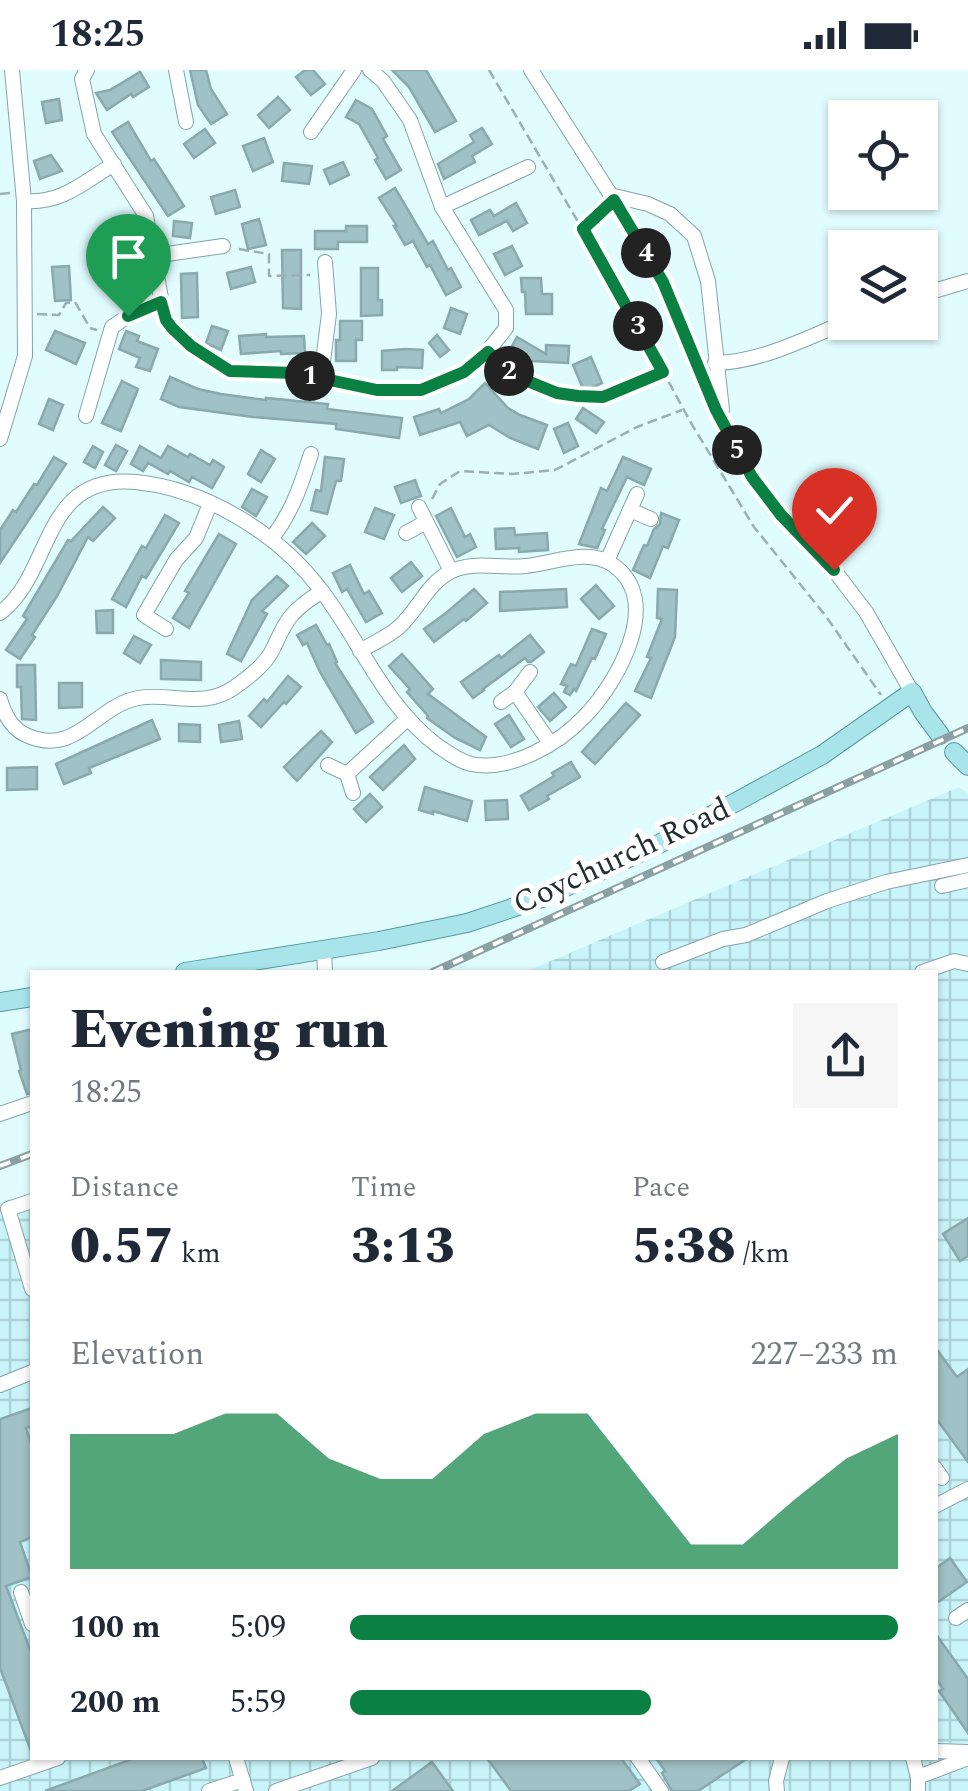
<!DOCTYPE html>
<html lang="en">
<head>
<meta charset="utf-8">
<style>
	body { margin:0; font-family:Spectral,serif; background:#f6f6f7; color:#1f2937; height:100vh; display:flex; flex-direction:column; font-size:38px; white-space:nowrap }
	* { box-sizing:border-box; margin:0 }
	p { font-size:32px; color:#747a83 }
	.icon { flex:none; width:55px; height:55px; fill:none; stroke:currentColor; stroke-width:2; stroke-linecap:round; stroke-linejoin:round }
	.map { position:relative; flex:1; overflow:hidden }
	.details { position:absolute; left:30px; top:900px; width:908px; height:790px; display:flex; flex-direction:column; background:#fff; border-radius:0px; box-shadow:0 2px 8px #0004 }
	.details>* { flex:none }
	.buttons { position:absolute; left:828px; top:30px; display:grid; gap:20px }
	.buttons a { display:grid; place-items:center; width:110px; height:110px; border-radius:0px; background:#fff; box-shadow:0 2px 8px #0004; font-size:50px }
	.pin { position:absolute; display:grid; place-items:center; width:85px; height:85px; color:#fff; margin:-102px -42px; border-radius:50% 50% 50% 0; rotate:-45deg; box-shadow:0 0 10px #0007 }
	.pin .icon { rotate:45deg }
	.km { position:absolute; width:50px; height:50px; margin:-25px; border-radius:50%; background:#222; color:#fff; font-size:28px; line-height:50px; text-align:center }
	.round { display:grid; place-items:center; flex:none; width:105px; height:105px; border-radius:0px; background:#f6f6f7 }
	.headline { display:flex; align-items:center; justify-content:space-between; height:170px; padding:0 40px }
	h1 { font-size:55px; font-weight:800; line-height:75px }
	.stats { display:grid; grid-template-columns:repeat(3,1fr); gap:15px; height:170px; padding:10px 40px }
	.stats div { display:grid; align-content:center }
	.stats b { font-size:50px; font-weight:800 }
	.stats small { font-size:28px; font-weight:400 }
	.stats p { font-size:28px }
	.chart { height:280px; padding:20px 40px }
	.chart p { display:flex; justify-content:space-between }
	.chart svg { width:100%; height:180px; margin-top:10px; fill:#0b8043; opacity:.7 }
	ul { padding:0 40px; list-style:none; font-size:32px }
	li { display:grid; grid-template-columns:160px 120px 1fr; align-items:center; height:75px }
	li i { height:25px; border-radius:12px; background:#0b8043 }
	.status { display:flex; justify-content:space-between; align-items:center; height:70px; padding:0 50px; background:#fff; direction:ltr }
	.status svg { height:28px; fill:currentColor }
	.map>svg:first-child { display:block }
	.industrial { fill:url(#industrial-grid) }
	.building { fill:#a0c1c5; stroke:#89a9ad; stroke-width:2.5 }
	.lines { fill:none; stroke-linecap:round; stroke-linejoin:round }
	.minor-casing { stroke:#84a4a7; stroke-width:16 }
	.major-casing { stroke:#5499a0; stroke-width:20 }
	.path { stroke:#9bb0b3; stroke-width:2.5; stroke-dasharray:10 5; stroke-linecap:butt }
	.minor { stroke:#fff; stroke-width:14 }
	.major { stroke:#a9e4eb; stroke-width:18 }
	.rail-casing { stroke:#8ba0a2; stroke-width:8 }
	.rail { stroke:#fff; stroke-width:4; stroke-dasharray:11; stroke-linecap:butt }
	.route-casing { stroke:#fff; stroke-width:20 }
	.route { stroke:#0b8043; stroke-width:12 }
	.labels { text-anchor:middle; stroke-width:10; stroke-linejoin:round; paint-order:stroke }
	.street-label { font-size:32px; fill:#222f30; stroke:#fff }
</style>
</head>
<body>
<div class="status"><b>18:25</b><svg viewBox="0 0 49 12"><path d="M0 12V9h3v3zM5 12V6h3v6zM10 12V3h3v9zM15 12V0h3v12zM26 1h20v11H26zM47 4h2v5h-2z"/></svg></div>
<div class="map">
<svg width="968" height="1721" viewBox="0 0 968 1721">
	<defs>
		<pattern id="industrial-grid" width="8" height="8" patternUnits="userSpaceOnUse" patternTransform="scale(2.5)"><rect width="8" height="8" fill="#c9f5fa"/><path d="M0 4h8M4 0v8" fill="none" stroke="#acd2d7"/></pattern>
	</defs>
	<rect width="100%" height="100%" fill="#e1fcff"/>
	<!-- industrial -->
	<path class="industrial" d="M959,717l9,6v998h-968v-589l32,-8v564h903v-786h-410z"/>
	<!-- building -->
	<g class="building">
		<path d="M190,0h16l5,19 16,25 -16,10 -13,-19z"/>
		<path d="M305,0h8l12,14 -14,11 -15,-18z"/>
		<path d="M392,0h34l30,51 -21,11 -26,-45z"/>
		<path d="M140,2l9,15 -16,10 -2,-3 -24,16 -11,-17 14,-3z"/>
		<path d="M278,27l12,13 -21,18 -11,-13z"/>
		<path d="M59,29l3,21 -16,3 -4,-21z"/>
		<path d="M356,30l16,9 15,27 -4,3 18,31 -15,9 -11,-19 3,-2 -19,-34 -13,-7z"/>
		<path d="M128,52l23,39 3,-2 30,47 -16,10 -56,-84z"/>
		<path d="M482,58l10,16 -20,12 3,6 -31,17 -6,-15 36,-22 -4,-7z"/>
		<path d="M205,59l10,14 -21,15 -10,-14z"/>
		<path d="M264,68l9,24 -20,9 -10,-25z"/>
		<path d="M51,85l11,16 -22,8 -6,-18z"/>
		<path d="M343,92l6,13 -19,9 -6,-14z"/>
		<path d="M284,93l28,3 -3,18 -27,-3z"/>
		<path d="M395,118l33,56 5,-3 15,29 3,-2 10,19 -15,8 -16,-30 -3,2 -14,-26 -8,4 -11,-19h3l-18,-28z"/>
		<path d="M235,120l5,17 -24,7 -5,-17z"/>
		<path d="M516,133l11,20 -14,8 -6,-10 -28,14 -8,-15 19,-10 4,6z"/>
		<path d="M259,149l7,26 -18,4 -6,-25z"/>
		<path d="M174,151l18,2 -2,15 -17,-2z"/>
		<path d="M346,156h21v16h-29v7h-23v-18h31z"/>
		<path d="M512,176l10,20 -17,9 -11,-21z"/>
		<path d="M282,180h19v59l-18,-1z"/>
		<path d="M132,195l2,27 -17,1 -1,-27z"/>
		<path d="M69,196l2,34 -16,1 -3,-34z"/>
		<path d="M251,197l4,15 -24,7 -4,-16z"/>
		<path d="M361,198h17v32h4v15l-21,1z"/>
		<path d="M197,203l1,44 -16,1 -1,-44z"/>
		<path d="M521,208h20l1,16h10v20h-26l-1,-22h-3z"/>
		<path d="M451,238l16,6 -7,20 -16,-6z"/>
		<path d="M340,251h22v19h-6v21h-20v-21h4z"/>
		<path d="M212,256l16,5 -7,19 -15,-7z"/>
		<path d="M55,261l30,12 -9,21 -30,-14z"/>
		<path d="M126,261l13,5 -2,5 21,8 -8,22 -14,-4 4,-9 -21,-9z"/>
		<path d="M266,264v3l38,-1 1,17 -24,1v-3l-40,3 -2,-18z"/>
		<path d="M437,265l12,15 -9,7 -11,-14z"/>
		<path d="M517,267l29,17v-9l23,1 -1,17 -37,-2 -4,8 -6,-2 -14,-12z"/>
		<path d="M406,279l17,1 -1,18 -25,-1v3h-15v-19z"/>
		<path d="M591,287l11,26 -18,8 -11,-26z"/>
		<path d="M170,307l28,12 23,5 45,6v-2l62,6 -1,5 75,9 -3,20 -63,-9v-5l-83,-7 -74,-10 -18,-8z"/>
		<path d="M122,311l16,8 -17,42 -19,-8z"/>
		<path d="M485,313l23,25 12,7 27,10 -9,24 -28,-11 -21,-13 -22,11 -7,-14 -40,13 -6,-18 25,-8 2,4 28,-14z"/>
		<path d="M49,329l14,6 -10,25 -14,-6z"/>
		<path d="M583,338l21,14 -8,11 -20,-14z"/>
		<path d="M568,353l10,23 -14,7 -10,-24z"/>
		<path d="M116,375l11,6 -11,20 -11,-6z"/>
		<path d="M93,376l10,6 -8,16 -11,-6z"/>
		<path d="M140,376l21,12 7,-12 20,11 2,-3 20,11 3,-5 11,7 -12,21 -20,-11 -3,5 -19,-11 -2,3 -20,-11 -5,8 -12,-7z"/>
		<path d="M261,380l14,9 -14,23 -13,-8z"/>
		<path d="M54,387l12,7 -66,99v-33l13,-20 3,2 18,-28 3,1z"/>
		<path d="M325,387l19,2 -3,22h-5l-9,33 -16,-4 5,-20 5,1z"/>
		<path d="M623,387l28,12 -7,16 -17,-8 -25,52 3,1 -8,18 -18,-4 22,-56 6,3z"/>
		<path d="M415,410l6,16 -20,7 -6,-16z"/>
		<path d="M252,419l15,8 -11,19 -14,-9z"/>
		<path d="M103,437l12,11 -22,23 -5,-4 -31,59 -25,39 3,2 -15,22 -14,-9 21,-31 -4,-3 45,-76 3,1z"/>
		<path d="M375,438l19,7 -10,24 -19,-7z"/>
		<path d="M451,438l14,29 5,-3 6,13 -19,10 -21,-41z"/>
		<path d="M661,443l18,7 -11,28 -5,-2 -13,32 -17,-8 11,-25 3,1 7,-17 6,-5z"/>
		<path d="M165,445l14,8 -33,55 -4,-2 -16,31 -14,-8 30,-53 4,2z"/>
		<path d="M312,453l13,13 -19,18 -13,-12z"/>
		<path d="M514,458l1,7 32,-2 1,17 -29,2v-4l-23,1 -1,-20z"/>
		<path d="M219,464l17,10 -47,84 -16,-10 16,-25 -4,-2z"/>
		<path d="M411,492l11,14 -20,16 -11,-14z"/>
		<path d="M350,495l14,29 5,-3 13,22 -16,9 -19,-33 -5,3 -9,-19z"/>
		<path d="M277,506l11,10 -26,25 5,3 -26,47 -14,-7 25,-54z"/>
		<path d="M596,515l18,21 -15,13 -18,-20z"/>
		<path d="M474,519l13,14 -21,18 -2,-2 -30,23 -10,-13 22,-16z"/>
		<path d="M566,519l1,18 -67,4v-19z"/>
		<path d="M658,519l19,1 -2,47 -24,61 -16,-7 16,-33 -4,-1 15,-38 -5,-1z"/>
		<path d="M113,540v23h-16l-1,-22z"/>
		<path d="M316,555l11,20 2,-1 8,18 -2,1 38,59 -17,11 -36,-61 -13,-29 -4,2 -6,-10z"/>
		<path d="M592,559l14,5 -11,25 -3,-1 -16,33 -2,-2 -4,6 -6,-3 3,-6 -6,-2 10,-20 5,2z"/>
		<path d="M530,565l14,17 -13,10h-3l-3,-4 -42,31 1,1 -11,8 -12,-16 38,-27 2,3z"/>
		<path d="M134,566l17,9 -11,18 -16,-10z"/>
		<path d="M402,584l31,35 -5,5 58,43 -6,13 -25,-12 -28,-20 1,-2 -21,-24 3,-3 -21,-23z"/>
		<path d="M161,590l40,2v18l-40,-1z"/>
		<path d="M17,595h18l1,55 -14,-1 -1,-32h-4z"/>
		<path d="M288,606l13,11 -15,17 -2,-2 -23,25 -12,-11 15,-17 3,3z"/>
		<path d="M59,613h23v24l-23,1z"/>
		<path d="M554,623l12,14 -16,14 -12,-14z"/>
		<path d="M626,633l14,12 -45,49 -13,-12z"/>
		<path d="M509,645l15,24 -13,8 -16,-23z"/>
		<path d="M152,650l8,19 -71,29 2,5 -27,11 -8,-20z"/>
		<path d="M239,651l3,18 -21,3 -2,-17z"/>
		<path d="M179,654l21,1v17l-21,-1z"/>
		<path d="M321,661l11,11 -35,39 -13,-14z"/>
		<path d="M404,675l11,14 -32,31 -13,-13z"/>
		<path d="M571,692l9,15 -33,19 2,3 -20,11 -8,-14 33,-20 -2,-3z"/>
		<path d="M37,697v22l-30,1v-22z"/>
		<path d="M425,717l47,14 -5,20 -34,-10v3l-14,-4z"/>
		<path d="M370,724l12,13 -16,15 -12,-13z"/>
		<path d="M507,730l1,19 -22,1 -1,-19z"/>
		<path d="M32,959v64l-5,1 -8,-23 2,-1 -9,-36z"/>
		<path d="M968,1148v38l-8,5 -17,-27z"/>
		<path d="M935,1277l22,30 11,-8v93l-33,-45z"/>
		<path d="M32,1338v18l-6,2 6,19v90l-12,5 12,35 -26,9 26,69 -1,96 -31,-83v-249z"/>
		<path d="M950,1488l17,24 -32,22v-35z"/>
		<path d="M935,1563l33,46v54l-29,-42 4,-2 -8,-12z"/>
		<path d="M135,1688h67l4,10 -64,23h-97z"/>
		<path d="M487,1688h134l19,26 -11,7h-118z"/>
		<path d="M656,1688h92l-50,33h-26l-10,-18 3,-2z"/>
		<path d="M432,1692l21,29h-61z"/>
	</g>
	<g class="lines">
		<!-- minor casing -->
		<g class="minor-casing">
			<g id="minor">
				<path d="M87,0l-5,9 12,55 52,82 19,104 26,26 39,25 66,2 81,17h44l42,-18 24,-20 19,-24v-18l-64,-103 -32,-87 -27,-39 -13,-11"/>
				<path d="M176,0l10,52"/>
				<path d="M531,0l83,130 49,82 53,128 36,67 29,38 53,55 32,42 46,80"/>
				<path d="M311,62l43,-62"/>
				<path d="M610,125l38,9 22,10 24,22 14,45 14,129"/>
				<path d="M24,131c38,3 60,-19 90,-37"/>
				<path d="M442,137l86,-40"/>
				<path d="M153,186l70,-10"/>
				<path d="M920,225l48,-14"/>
				<path d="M487,282l28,24 42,17"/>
				<path d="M715,293c46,-1 89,-24 131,-41"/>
				<path d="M321,307l8,-63 -4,-52"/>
				<path d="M86,346l26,-89 16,-11 33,-14"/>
				<path d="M0,369l25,-83 -1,-155 -12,-131"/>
				<path d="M419,437l32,64"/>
				<path d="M630,440l21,9"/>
				<path d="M406,463l20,-11"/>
				<path d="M271,469c21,-26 30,-54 40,-85"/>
				<path d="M607,491l30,-67"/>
				<path d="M0,543c54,-40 40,-140 136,-131 70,7 143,52 185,108 40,52 63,116 117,156 10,7 21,15 33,18 39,8 88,-20 114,-48 33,-34 79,-116 28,-151 -26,-18 -61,-1 -88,1 -24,3 -52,-6 -75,6 -23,12 -32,38 -51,55 -11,10 -26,16 -39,24"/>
				<path d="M166,559l-22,-14 32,-55 20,-22 14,-34"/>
				<path d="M515,622l35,51"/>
				<path d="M0,629c4,15 11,29 26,36 49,23 70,-29 112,-37 34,-6 65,12 97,-11 15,-11 30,-22 38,-38 6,-12 10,-24 19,-34 8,-10 20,-17 30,-24"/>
				<path d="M501,632l14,-10 15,-20"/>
				<path d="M328,695l19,9 6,19"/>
				<path d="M347,704l60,-55"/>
				<path d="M942,816l26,-6"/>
				<path d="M324,880l1,22"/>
				<path d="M663,892l60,-23 23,-4 81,-34 59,-19 82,-17"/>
				<path d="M922,902l32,-11 14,3"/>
				<path d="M0,1044l32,-11"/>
				<path d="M32,1131l-24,8 24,80"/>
				<path d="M0,1315l32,-13"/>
				<path d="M935,1398l7,10"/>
				<path d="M935,1436l33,-17"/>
				<path d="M21,1522l11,32"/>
				<path d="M956,1548l12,-8"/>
				<path d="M935,1681l33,1"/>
				<path d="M236,1688l10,33"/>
				<path d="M638,1688l23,33"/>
				<path d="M913,1688l5,19v14"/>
				<path d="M918,1707l50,-19"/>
				<path d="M0,1708l58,-20"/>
				<path d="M209,1721l34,-11"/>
				<path d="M276,1721l96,-33"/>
				<path d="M777,1721l-1,-10 6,-23"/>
			</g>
		</g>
		<!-- major casing -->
		<g class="major-casing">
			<g id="major">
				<path d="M954,682l14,14"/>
				<path d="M185,902l194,-31 88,-18 75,-25 119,-55 161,-88 90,-63 11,20 17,23"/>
				<path d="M0,932l32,-5"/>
			</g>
		</g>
		<!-- path -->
		<g class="path">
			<path d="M489,0l139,237 63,116 63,104 71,88 56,80"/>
			<path d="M0,124l10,-1"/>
			<path d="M583,159l19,-18"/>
			<path d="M239,179l30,5v22l41,-1"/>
			<path d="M37,244l22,1 7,-12 9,-1 15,26 7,2"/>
			<path d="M573,326l30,1 58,-23"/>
			<path d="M432,429l8,-15 20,-13 52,3 43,-4 82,-43 45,-17"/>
		</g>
		<!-- minor -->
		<use href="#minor" class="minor"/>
		<!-- major -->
		<use href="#major" class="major"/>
		<!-- rail casing -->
		<g class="rail-casing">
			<g id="rail">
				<path d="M433,902l535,-244"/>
				<path d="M0,1096l32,-12"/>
			</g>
		</g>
		<!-- rail -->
		<use href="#rail" class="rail"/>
	</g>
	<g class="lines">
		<!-- route casing -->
		<g class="route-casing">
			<path id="route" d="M128,246l33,-14 5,18 6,8 19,18 39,25 66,2 81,17h44l43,-18 24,-20 27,24 42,17 21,3 25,1 60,-25 -80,-143 31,-29 49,82 53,128 36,67 29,38 53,55"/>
		</g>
		<!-- route -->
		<use href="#route" class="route"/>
	</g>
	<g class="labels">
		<!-- street labels -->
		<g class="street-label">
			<text transform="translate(621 785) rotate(-25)" y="11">Coychurch Road</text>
		</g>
	</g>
</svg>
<div class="buttons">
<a><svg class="icon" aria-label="locate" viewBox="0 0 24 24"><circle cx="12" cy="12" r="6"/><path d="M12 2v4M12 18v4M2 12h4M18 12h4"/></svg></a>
<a><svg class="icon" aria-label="layers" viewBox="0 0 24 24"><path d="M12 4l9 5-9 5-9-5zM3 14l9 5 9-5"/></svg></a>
</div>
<div class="pin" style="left:128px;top:246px;background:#1e9e55"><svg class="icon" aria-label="arrive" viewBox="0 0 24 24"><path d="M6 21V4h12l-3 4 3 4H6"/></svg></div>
<div class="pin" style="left:834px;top:500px;background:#d93025"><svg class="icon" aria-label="check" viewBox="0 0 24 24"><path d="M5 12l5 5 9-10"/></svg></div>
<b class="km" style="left:310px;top:306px">1</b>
<b class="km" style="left:509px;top:301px">2</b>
<b class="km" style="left:638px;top:256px">3</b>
<b class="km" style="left:646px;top:183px">4</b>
<b class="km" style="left:737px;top:380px">5</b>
<section class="details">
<div class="headline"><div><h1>Evening run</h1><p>18:25</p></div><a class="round"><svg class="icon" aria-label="share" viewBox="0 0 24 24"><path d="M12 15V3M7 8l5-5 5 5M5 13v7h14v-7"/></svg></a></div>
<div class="stats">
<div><p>Distance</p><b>0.57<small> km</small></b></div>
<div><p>Time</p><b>3:13</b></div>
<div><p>Pace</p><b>5:38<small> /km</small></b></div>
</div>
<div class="chart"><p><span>Elevation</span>227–233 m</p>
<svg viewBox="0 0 160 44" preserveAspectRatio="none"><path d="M0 44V11L10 11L20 11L30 6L40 6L50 17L60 22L70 22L80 11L90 6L100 6L110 22L120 38L130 38L140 27L150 17L160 11V44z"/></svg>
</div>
<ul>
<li><b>100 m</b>5:09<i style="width:100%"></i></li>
<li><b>200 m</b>5:59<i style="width:55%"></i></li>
</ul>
</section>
</div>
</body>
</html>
